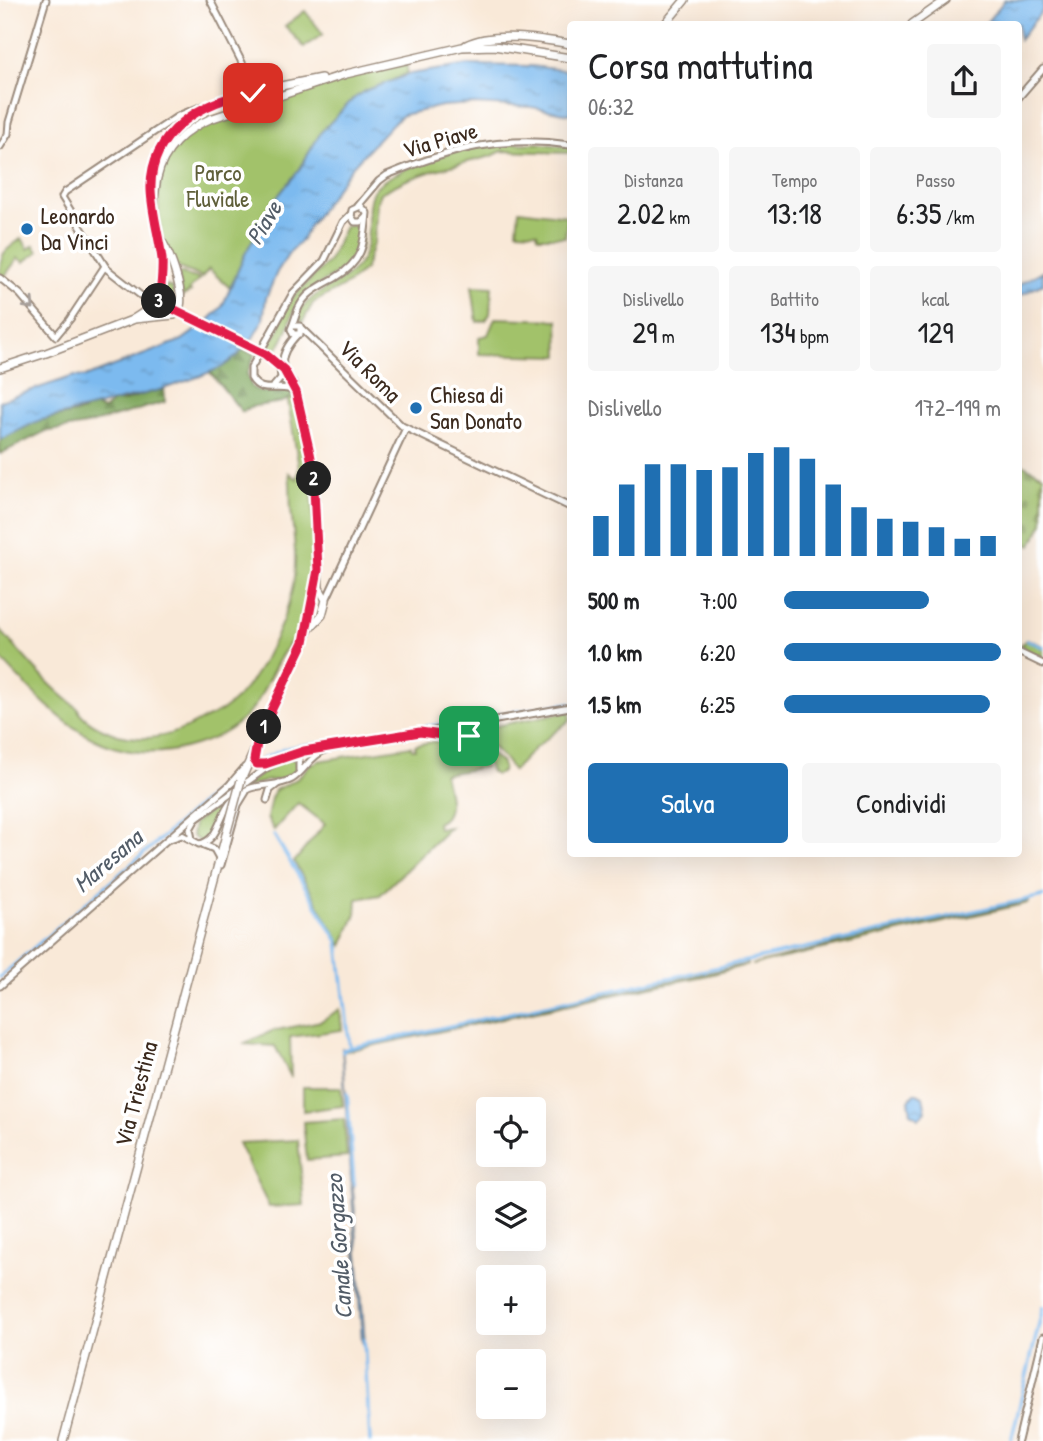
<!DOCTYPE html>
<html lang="it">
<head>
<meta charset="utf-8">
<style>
	body { margin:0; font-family:"Patrick Hand",sans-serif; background:#f6f6f6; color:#202124; height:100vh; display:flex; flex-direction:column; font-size:26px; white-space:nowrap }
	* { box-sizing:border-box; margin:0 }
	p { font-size:23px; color:#757577 }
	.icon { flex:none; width:38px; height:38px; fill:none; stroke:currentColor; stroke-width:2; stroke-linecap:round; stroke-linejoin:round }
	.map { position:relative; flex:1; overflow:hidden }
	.sheet { position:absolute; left:567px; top:21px; width:455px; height:836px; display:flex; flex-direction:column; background:#fff; border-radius:7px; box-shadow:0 7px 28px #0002 }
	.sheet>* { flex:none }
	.fabs { position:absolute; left:476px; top:1097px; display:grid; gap:14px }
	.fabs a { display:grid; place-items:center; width:70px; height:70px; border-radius:7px; background:#fff; box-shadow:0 7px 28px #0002; font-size:35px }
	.pin { position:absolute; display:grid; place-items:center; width:60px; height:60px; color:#fff; margin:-30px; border-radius:14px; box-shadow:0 4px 10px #0006 }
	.km { position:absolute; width:35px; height:35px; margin:-18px; border-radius:50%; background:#222; color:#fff; font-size:19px; line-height:35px; text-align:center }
	.round { display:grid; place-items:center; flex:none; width:74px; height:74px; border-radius:7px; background:#f6f6f6 }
	.summary { display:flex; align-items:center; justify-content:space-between; height:119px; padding:0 21px }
	h1 { font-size:38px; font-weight:600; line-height:52px }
	.metrics { display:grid; grid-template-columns:repeat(3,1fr); gap:10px; height:119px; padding:7px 21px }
	.metrics div { display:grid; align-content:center; border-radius:7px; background:#f6f6f6; text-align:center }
	.metrics b { font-size:30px; font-weight:600 }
	.metrics small { font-size:19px; font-weight:400 }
	.metrics p { font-size:19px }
	.chart { height:196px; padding:14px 21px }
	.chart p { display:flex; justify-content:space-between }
	.chart svg { width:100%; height:126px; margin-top:7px; stroke:#1f6fb2; stroke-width:6 }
	.cta { display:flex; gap:14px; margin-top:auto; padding:14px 21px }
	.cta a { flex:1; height:80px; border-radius:7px; background:#1f6fb2; color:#fff; font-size:28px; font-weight:600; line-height:80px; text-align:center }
	.cta a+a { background:#f6f6f6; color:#202124 }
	ul { padding:0 21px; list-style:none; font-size:23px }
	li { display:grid; grid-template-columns:112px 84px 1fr; align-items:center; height:52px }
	li i { height:18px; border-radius:9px; background:#1f6fb2 }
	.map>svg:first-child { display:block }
	.green { fill:#a2c26a; stroke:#6e7644; stroke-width:2 }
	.forest { fill:url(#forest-firs); stroke:#5e693e; stroke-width:2 }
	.cemetery { fill:url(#cemetery-stones); stroke:#6e7644; stroke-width:2 }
	.water { fill:url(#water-ripples); stroke:#5c7286; stroke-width:2 }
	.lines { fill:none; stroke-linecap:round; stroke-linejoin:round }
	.canal { stroke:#7cbaef; stroke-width:3.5 }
	.minor-casing { stroke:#9a8a7b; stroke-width:9 }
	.major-casing { stroke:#9a8a7b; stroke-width:10 }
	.minor { stroke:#fff; stroke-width:5 }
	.major { stroke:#fff; stroke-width:7 }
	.major-bridge-casing { stroke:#9a8a7b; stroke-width:10; stroke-linecap:butt }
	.major-bridge { stroke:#fff; stroke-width:7 }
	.oneway { stroke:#a79f9a }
	.route-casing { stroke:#fff; stroke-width:14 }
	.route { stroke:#e11d48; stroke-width:9 }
	.poi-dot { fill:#1f6fb2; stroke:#fff; stroke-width:2.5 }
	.labels { text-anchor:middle; stroke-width:7; stroke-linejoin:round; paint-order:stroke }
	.street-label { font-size:23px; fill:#3b2a1e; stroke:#fff }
	.park-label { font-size:23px; fill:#5f5f39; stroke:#fff }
	.poi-label { font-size:23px; fill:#3b2a1e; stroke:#fff; text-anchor:start }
	.water-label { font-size:24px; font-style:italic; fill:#525c67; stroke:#fff }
</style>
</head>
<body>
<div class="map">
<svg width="1043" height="1441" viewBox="0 0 1043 1441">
	<defs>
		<pattern id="forest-firs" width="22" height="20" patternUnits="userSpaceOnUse" patternTransform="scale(1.75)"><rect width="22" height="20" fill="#81a85e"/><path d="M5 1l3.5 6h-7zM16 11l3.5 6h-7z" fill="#6b894d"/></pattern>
		<pattern id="cemetery-stones" width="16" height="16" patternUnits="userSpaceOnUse" patternTransform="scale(1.75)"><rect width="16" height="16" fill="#a2c26a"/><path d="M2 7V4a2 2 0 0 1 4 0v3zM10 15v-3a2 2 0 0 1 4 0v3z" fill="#859e57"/></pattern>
		<pattern id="water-ripples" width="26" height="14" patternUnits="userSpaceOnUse" patternTransform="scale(1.75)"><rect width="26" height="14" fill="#7cbaef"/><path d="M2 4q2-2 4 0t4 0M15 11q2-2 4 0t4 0" fill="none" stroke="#6797c1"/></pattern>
	</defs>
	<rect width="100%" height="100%" fill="#fff"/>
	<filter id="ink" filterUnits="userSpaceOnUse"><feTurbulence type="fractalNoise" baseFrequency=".0143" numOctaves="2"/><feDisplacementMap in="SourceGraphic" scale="14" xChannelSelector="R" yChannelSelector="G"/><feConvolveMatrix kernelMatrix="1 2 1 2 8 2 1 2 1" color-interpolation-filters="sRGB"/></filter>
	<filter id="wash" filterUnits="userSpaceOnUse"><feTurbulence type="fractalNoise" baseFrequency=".00686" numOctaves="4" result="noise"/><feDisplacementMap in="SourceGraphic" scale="28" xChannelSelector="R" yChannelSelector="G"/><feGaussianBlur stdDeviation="1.57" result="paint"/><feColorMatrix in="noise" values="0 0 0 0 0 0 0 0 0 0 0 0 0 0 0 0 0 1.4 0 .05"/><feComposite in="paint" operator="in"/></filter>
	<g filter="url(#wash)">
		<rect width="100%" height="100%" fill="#f9e9d8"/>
		<!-- green -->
		<g class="green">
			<path d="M305,11l18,23 -19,13 -19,-21z"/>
			<path d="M406,64l2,9 -55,26 -32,33 -22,38 -25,31 -13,22 -31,65 -21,-19 -7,8 -26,-10c-5,-9 -11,-19 -14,-29 -2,-7 -2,-15 -3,-22 -4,-40 7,-66 40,-89l150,-50z"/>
			<path d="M536,143l34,4v6l-68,-2 -10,5 -57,14 -31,11 -24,12 -3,9 -3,39 -9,28 -16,14 -36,20 -11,20 -4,-8c13,-26 44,-28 60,-50 17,-23 5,-48 14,-72 8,-20 83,-43 105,-47 19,-3 40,-2 59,-3z"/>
			<path d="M519,210l49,6 -3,21h-27l-1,-5 -20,-1z"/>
			<path d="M353,225l7,5c12,36 -37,46 -56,66 -16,15 -14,45 -32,57l-7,-3 5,-11 4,-1 6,-10 1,-8 11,-22 37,-37 16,-35z"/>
			<path d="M22,238l6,11 6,-4 4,7 -14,10 -6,-4 -14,19 -4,-3c0,-23 5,-23 22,-36z"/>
			<path d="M178,273l22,6 -11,11 2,2 -9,4z"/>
			<path d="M164,285l9,3v17l-8,7 -6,1 -4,-5 9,1 4,-6 -5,-2z"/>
			<path d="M472,286l20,1 -2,27 -4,6 -9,2z"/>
			<path d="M495,318l63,2 1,36 -80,-2v-17l9,-2z"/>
			<path d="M293,396l19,81 3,93 -10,41 -3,23c-18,5 -35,53 -46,70 -16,22 -35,33 -61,41 -89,29 -139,-28 -195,-87v-28c24,26 46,54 75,76 6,5 1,2 6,8 9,10 25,17 37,21 29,8 57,0 82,-14 8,-4 17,-7 24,-12 31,-21 60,-83 68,-119 6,-27 2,-53 -1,-80 -1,-13 0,-24 -2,-37l8,6 2,-11 -11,-67z"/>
			<path d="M1027,639l16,7v11l-16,-6 -6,-6z"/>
			<path d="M570,711v9l-35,28 -22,23 -8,-11 -29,-30z"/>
			<path d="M442,740c24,7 34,-1 43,27l-41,7c3,16 13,41 -7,49l1,6 12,-2 -70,68 -23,4 -1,15 -14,32 -48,-84 31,-38 -27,-21 -24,27 -7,-12 4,-20 4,-8 22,-11 15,-17 2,2 4,-3 93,-15 1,3h3v-4z"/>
			<path d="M480,746l21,16 2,5 -1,5 -6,3 -5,-3z"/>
			<path d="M285,759h9l4,4 -1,7 -10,9 -21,2 -16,5 -2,-3z"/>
			<path d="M248,784l1,3 -15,9 -23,42 -11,4 -8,-6 2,-13z"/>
			<path d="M1029,901v2l-277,62 100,-25z"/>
			<path d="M749,964l-36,10 -367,77v-1z"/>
			<path d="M340,1009l2,21 -52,7 1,40 -16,-31 -32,-2 29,-13 49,-10z"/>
			<path d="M303,1087h38l2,19 -40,5z"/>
			<path d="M344,1119l3,38 -40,3 -4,-38z"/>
			<path d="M298,1140l6,65 -35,2 -31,-64z"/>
		</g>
		<!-- forest -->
		<g class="forest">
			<path d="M241,349l14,5 -8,20 5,13c13,10 25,2 39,4l2,5c-15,13 -36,4 -51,16l-33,-41z"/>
			<path d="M164,387l1,15 -79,23 -42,7 -44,22v-18h8l2,-3 30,-13 41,-8 12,-6 11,4 11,-10 7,2z"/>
		</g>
		<!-- cemetery -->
		<path class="cemetery" d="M1022,464l21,11v48l-12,23 -12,-6v-28l6,-11 -6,-4v-26z"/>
		<!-- water -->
		<g class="water">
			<path d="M1005,0h38v10l-24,30 -1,-16h-33z"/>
			<path d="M468,65l64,1 38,5v43l-39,-7 -58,-3 -31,2 -39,9 -11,9 -41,44 -42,58 -7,14 -12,12 -13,20 -11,26 -3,22 -10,18 -17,19 -14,10 -24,10 -38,13 -122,31 -38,19v-39l74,-25 11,1 97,-37 25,-18 15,-15 23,-53 29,-53 25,-31 22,-38 32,-33 14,-9 43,-16z"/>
			<path d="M1043,271v13l-24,12v-12z"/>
			<path d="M342,1047l23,296 -3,-1z"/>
			<path d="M915,1093l8,4 3,14 -7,7 -8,-5 -2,-13z"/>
		</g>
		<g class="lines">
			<!-- canal -->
			<g class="canal">
				<path d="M1027,640l16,7"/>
				<path d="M458,721l112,-18"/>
				<path d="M262,759l25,-11 157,-24"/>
				<path d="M274,835l64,106 12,107"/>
				<path d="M0,977l237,-204"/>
				<path d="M343,1052v-2l7,-2 693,-152"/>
				<path d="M347,1094l7,90"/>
				<path d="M364,1339l6,102"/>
				<path d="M1011,1441l32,-134"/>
			</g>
		</g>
	</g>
	<g filter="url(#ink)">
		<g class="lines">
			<!-- minor casing -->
			<g class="minor-casing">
				<g id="minor">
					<path d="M210,0l45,88"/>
					<path d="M1018,98l25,-29"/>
					<path d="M0,147l8,-13 1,-12 37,-122"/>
					<path d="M358,206l21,-25 8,-6c64,-26 114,-40 183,-30"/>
					<path d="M0,278l20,16 36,42 14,-17 35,-53"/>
					<path d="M149,302l-42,-33 -45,-72 3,-5 113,-76 25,-10"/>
					<path d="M293,326h7v8h-7l-2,-5c6,-13 5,-22 16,-33 8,-8 19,-13 28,-18 29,-17 29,-35 32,-65l-6,-7 -9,4 -1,6 4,6h6l5,-5"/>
					<path d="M301,328l101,98 168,81"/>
					<path d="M284,369c-5,-12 5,-26 13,-34"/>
					<path d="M274,386l7,-8 -1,-10"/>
					<path d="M296,392c-16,-10 -34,5 -45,-14v-10l42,-75 31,-32 19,-39 8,-8"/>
					<path d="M326,600l80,-172"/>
					<path d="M1018,652l25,12"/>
					<path d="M468,725l102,-18"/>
					<path d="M472,729l-4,-4 -15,2 -2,8 16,2 13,-14"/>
					<path d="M289,755l10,5v10"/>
					<path d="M253,756l4,8 12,-1"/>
					<path d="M231,783l14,-16"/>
					<path d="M267,800l3,-10 9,-7"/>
					<path d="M196,819l80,-58 13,-6 162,-27"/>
					<path d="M170,839l12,-4 17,9c20,-3 20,-29 32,-42 21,-24 41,-12 61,-23 13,-8 17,-22 33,-29"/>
					<path d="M192,839l-2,-10 7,-12"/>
					<path d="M204,845l10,4 5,9"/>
					<path d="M221,865l17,-60 8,-13"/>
					<path d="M0,986l234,-205"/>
					<path d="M1018,1441l25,-104"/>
				</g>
			</g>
			<!-- major casing -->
			<g class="major-casing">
				<g id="major">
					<path d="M665,24l20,-24"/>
					<path d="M912,24l34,-24"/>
					<path d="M466,45c27,-14 75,-6 104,-1"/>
					<path d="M256,91l65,-13"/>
					<path d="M151,183c7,-61 49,-77 101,-91"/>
					<path d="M152,202l10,62 -3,38"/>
					<path d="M153,205c2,-9 2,-18 4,-27 6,-28 27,-48 53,-59l136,-45 116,-27 32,-1 76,12"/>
					<path d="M146,309l4,-11 10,-11"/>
					<path d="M134,319l40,-4c4,-3 5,-3 6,-9 4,-13 -11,-58 -21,-68"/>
					<path d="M0,368l46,-15 86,-33 23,-15"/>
					<path d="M306,631l10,-50"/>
					<path d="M241,780l68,-151 13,-14 4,-15 -7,-12 -6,-119 -14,-68 -5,-16 -10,-15 -19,-16"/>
					<path d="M63,1441l163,-606"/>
				</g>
			</g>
			<!-- minor -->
			<use href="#minor" class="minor"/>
			<!-- major -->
			<use href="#major" class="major"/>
			<!-- major-bridge casing -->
			<g class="major-bridge-casing">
				<g id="major-bridge">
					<path d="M167,307l98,47"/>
					<path d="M226,835l15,-55"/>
				</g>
			</g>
			<!-- major-bridge -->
			<use href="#major-bridge" class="major-bridge"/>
		</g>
		<!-- one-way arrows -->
		<defs><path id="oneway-chevron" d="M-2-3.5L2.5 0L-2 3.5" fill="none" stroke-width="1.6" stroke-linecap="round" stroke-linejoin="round" transform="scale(1.75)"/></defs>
		<use class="oneway" href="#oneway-chevron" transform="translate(30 305) rotate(47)"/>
	</g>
	<g class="lines" filter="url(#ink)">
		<!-- route casing -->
		<g class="route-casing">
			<path id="route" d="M253,93c-50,7 -104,39 -102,97 1,23 8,46 11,69 1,14 -1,28 -3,43l106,52 19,16 12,22 14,61 3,15 5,102 -14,72 -46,96 -4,22 3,4h8l39,-13 116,-19 36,5 13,-1"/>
		</g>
		<!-- route -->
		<use href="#route" class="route"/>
	</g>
	<!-- markers -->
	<g class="poi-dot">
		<circle cx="27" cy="229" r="7"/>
		<circle cx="416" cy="408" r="7"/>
	</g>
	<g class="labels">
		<!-- street labels -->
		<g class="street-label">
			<text transform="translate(440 140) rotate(-16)" y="8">Via Piave</text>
			<text transform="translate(370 371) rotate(45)" y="8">Via Roma</text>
			<text transform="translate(136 1094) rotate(-75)" y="8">Via Triestina</text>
		</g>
		<!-- park labels -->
		<g class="park-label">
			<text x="218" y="181">Parco<tspan x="218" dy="26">Fluviale</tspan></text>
		</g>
		<!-- poi labels -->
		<g class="poi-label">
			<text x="41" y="224">Leonardo<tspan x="41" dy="26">Da Vinci</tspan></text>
			<text x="430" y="403">Chiesa di<tspan x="430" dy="26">San Donato</tspan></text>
		</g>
		<!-- water labels -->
		<g class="water-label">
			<text transform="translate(264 223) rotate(-59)" y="8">Piave</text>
			<text transform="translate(108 861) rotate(-41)" y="8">Maresana</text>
			<text transform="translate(339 1247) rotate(-94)" y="8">Canale Gorgazzo</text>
		</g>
	</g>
</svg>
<div class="fabs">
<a><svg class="icon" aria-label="locate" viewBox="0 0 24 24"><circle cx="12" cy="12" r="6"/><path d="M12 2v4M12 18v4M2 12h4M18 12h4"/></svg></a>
<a><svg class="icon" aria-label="layers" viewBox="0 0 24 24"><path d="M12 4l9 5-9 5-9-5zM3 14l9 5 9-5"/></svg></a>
<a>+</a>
<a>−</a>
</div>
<div class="pin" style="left:469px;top:736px;background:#1e9e55"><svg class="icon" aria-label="arrive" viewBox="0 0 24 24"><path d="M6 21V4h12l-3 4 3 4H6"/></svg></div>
<div class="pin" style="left:253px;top:93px;background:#d93025"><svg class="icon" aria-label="check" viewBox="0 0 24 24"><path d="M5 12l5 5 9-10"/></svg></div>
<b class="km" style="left:264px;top:727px">1</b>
<b class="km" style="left:314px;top:479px">2</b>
<b class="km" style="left:159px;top:301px">3</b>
<section class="sheet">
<div class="summary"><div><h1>Corsa mattutina</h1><p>06:32</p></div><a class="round"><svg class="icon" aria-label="share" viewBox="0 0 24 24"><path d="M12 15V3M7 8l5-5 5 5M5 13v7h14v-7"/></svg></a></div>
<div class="metrics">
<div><p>Distanza</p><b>2.02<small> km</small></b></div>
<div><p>Tempo</p><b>13:18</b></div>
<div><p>Passo</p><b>6:35<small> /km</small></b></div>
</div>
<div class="metrics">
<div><p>Dislivello</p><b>29<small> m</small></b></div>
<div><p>Battito</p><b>134<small> bpm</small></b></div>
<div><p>kcal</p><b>129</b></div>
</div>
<div class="chart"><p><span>Dislivello</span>172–199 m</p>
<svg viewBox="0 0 160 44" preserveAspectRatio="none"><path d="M5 44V30M15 44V19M25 44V12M35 44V12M45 44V14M55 44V13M65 44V8M75 44V6M85 44V10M95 44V19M105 44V27M115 44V31M125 44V32M135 44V34M145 44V38M155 44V37"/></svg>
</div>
<ul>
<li><b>500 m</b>7:00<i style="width:67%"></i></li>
<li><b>1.0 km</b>6:20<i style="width:100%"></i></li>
<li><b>1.5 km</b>6:25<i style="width:95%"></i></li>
</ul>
<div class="cta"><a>Salva</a><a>Condividi</a></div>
</section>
</div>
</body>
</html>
